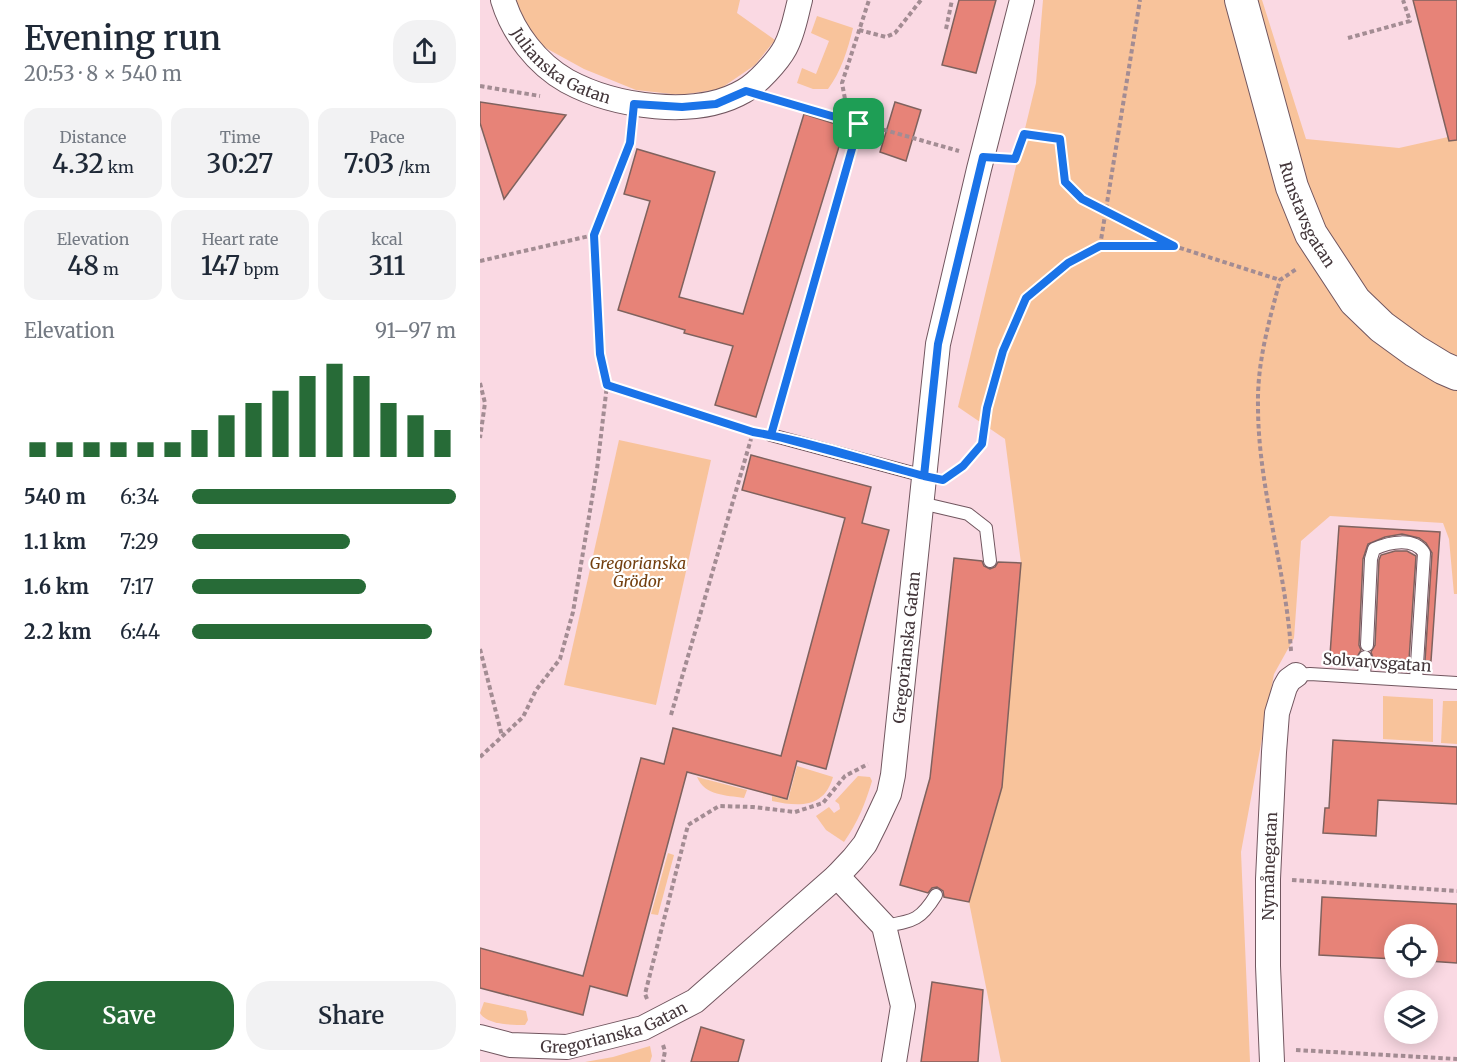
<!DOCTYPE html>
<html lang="en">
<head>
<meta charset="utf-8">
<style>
	body { margin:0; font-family:Merriweather,serif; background:#f2f2f3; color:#1f2937; height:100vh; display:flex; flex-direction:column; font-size:22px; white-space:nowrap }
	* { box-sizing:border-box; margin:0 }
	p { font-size:20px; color:#747a83 }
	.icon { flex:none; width:33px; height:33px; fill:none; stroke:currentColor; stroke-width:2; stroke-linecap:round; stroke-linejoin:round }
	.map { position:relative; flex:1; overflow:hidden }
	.panel { display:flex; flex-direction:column; background:#fff; width:480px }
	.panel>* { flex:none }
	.fabs { position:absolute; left:904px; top:924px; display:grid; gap:12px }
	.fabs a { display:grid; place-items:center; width:54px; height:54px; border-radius:50%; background:#fff; box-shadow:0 3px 15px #0003; font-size:30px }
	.pin { position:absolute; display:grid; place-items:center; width:51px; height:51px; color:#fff; margin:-26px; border-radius:12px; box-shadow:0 3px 9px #0006 }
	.round { display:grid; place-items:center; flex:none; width:63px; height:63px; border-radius:24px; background:#f2f2f3 }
	.headline { display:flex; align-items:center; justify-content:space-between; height:102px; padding:0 24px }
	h1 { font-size:33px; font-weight:600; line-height:45px }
	.stats { display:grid; grid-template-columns:repeat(3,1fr); gap:9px; height:102px; padding:6px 24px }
	.stats div { display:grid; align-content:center; border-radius:15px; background:#f2f2f3; text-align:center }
	.stats b { font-size:26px; font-weight:600 }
	.stats small { font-size:16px; font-weight:400 }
	.stats p { font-size:16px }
	.chart { height:168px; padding:12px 24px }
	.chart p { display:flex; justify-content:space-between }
	.chart svg { width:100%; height:108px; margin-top:6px; stroke:#276b37; stroke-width:6 }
	.cta { display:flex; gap:12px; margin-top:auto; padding:12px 24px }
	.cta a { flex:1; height:69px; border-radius:24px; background:#276b37; color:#fff; font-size:24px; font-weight:600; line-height:69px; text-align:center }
	.cta a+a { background:#f2f2f3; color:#1f2937 }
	ul { padding:0 24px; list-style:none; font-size:20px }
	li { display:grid; grid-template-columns:96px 72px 1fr; align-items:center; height:45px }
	li i { height:15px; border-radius:8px; background:#276b37 }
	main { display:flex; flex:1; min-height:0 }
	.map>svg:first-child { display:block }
	.green { fill:#f8c39b }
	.building { fill:#e78378; stroke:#7f625e; stroke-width:1.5 }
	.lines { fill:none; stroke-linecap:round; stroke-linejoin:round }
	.service-casing { stroke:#71565f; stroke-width:14 }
	.minor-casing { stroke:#71565f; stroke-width:26 }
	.tertiary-casing { stroke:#71565f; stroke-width:34 }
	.path { stroke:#a38c93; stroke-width:4; stroke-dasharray:4.5 3; stroke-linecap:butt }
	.service { stroke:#fff; stroke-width:12 }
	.minor { stroke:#fff; stroke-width:24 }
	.tertiary { stroke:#fff; stroke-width:32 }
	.route-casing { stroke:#fff; stroke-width:12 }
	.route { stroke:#1a73e8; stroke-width:8 }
	.labels { text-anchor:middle; stroke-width:4.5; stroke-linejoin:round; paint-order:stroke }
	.street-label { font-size:16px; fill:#44373b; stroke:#fff }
	.park-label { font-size:16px; font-style:italic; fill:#733f0f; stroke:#fff }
</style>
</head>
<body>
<main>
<section class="panel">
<div class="headline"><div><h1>Evening run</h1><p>20:53 · 8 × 540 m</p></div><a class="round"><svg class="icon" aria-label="share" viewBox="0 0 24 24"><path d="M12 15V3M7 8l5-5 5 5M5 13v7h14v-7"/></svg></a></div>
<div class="stats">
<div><p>Distance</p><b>4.32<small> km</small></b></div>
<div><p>Time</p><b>30:27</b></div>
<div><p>Pace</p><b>7:03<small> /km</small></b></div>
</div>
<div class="stats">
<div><p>Elevation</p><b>48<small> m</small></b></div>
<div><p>Heart rate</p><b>147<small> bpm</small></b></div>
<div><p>kcal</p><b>311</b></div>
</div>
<div class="chart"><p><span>Elevation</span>91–97 m</p>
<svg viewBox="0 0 160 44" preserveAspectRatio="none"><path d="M5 44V38M15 44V38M25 44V38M35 44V38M45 44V38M55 44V38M65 44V33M75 44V27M85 44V22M95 44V17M105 44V11M115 44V6M125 44V11M135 44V22M145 44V27M155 44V33"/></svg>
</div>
<ul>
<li><b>540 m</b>6:34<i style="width:100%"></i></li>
<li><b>1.1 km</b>7:29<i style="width:60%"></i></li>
<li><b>1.6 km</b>7:17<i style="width:66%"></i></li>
<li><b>2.2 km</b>6:44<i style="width:91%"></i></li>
</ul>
<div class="cta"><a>Save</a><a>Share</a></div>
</section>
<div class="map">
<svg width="977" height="1062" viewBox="0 0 977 1062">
	<rect width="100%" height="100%" fill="#fad9e3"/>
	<!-- green -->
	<g class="green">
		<path d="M31,0h229l-3,13 38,27 -20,25 -35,24 -39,6 -45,-5 -52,-21 -51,-28z"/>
		<path d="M563,0h219l44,139 93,9 58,-13v459h-3l-5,-55 -6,-16 -113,-7 -29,25 -7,97 -20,36 -33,178 9,210h-249l-32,-160 33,-115 19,-224 -16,-124 -47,-32 78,-324z"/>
		<path d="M337,16l36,12c-5,21 -12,44 -25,61h-15l-16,-6 5,-15 14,6 13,-33 -18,-8z"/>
		<path d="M139,440l92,20 -55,245 -92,-20z"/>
		<path d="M903,696l50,3v43l-50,-3z"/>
		<path d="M963,701h14v43l-16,-1z"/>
		<path d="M317,766l36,11c-9,31 -33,30 -61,24v-5l16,4z"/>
		<path d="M378,776l12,1 2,4c-7,23 -14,41 -28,61l-18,-12 -10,-14 13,-9 5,6 6,-4 -1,-5 -4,-3z"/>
		<path d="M217,777l50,13 -3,8c-18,-3 -39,-2 -47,-21z"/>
		<path d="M188,853l6,2 -16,60 -7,-1z"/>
		<path d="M4,1002l42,9 2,9 -3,5c-13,0 -38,0 -45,-12z"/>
		<path d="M170,1046l2,10 -2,6h-65l28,-5z"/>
	</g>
	<!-- building -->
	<g class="building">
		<path d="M479,0h37l-20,73 -34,-8z"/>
		<path d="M933,0h44v140l-8,1z"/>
		<path d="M0,102l86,13 -62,84 -24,-76z"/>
		<path d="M415,102l26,8 -15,51 -26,-9z"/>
		<path d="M324,114l41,13 -89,290 -41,-12 18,-59 -49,-13 1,-3 -67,-20 32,-109 -26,-7 13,-45 78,23 -36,125 64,17z"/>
		<path d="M271,455l120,32 -9,36 27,7 -63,239 -29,-8 -10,38 -100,-27 -60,224 -37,-10 -7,29 -103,-27v-40l103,28 58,-218 23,6 9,-36 108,28 64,-238 -103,-28z"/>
		<path d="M859,526l101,6 -9,129h-6l7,-108 -6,-10 -7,-5 -17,-4 -17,3 -17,7 -5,15 -4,86 2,5 -4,7 -27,-2z"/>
		<path d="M915,551h12l9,5 -7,104 -36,-2 -2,-6 4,-7 4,-85 2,-5z"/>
		<path d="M474,558l28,3 2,5 6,3 5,-2 3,-5 23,1 -19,224 -33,115 -25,-5 -1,-6 -6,-4 -5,1 -4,5 -28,-8 30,-107z"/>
		<path d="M853,740l124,7v57l-79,-4 -2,36 -53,-3 2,-25h4z"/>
		<path d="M842,897l135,7v59l-29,-2v-27h-33v25l-76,-4z"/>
		<path d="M452,982l51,8 -5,72h-57z"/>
		<path d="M221,1027l43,13 -6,22h-47z"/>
	</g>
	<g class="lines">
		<!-- service casing -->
		<g class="service-casing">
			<g id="service">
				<path d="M291,435l153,41"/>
				<path d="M441,503l47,11 18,14 4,33"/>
				<path d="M887,645l4,-86 3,-10c16,-7 40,-12 50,4l-8,127"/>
				<path d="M816,675l14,-1 147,9"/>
				<path d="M884,677l1,-20"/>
				<path d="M404,926c29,-5 36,-5 52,-31"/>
			</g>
		</g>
		<!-- minor casing -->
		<g class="minor-casing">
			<g id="minor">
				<path id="s1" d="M23,0c10,33 34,64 64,81 48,26 129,38 177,10 13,-7 34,-30 41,-43 8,-14 11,-33 15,-48"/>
				<path d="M357,876l47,50 19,80 -9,56"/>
				<path id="s2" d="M0,1037l30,8 57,2 76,-19 52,-27 142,-125 16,-17 12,-15 10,-20 14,-30 4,-19 45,-431 41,-175 43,-169"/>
				<path id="s3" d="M792,1062l-4,-96v-87l6,-127 3,-39 8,-26 4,-7 7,-5"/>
			</g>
		</g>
		<!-- tertiary casing -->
		<g class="tertiary-casing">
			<g id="tertiary">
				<path id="s4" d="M761,0l51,187 19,47 44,67 27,26 33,24 28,17 14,6"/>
			</g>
		</g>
		<!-- path -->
		<g class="path">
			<path d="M466,29l6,-29"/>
			<path d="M379,30l27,7 9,-4 26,-33"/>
			<path d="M868,38l62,-17 -7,-21"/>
			<path d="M0,86l60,10"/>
			<path d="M295,99l184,52"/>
			<path d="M527,158l8,1 9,-25 36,5 5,43 17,17 92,47 106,34"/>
			<path d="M620,246l40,-246"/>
			<path d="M0,261l114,-26"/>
			<path d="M0,383l5,20 -5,35"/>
			<path d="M127,385l145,47"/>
			<path d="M296,418l85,-302 -16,-17 -3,-16 27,-83"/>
			<path d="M470,475l13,-8 19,-23 5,-36 16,-57 23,-53 42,-35 32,-17h72"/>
			<path d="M0,649l22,87"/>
			<path d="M811,651c-5,-82 -33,-163 -33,-245 -1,-44 11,-84 22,-126l18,-12"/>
			<path d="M191,715l80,-276"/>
			<path d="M0,757l43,-40 13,-27 24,-31 13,-47 24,-143 10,-84 -7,-31 -6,-119 36,-92 2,-14"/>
			<path d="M812,880l165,11"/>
			<path d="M167,999l-2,-5 43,-169 31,-19 34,1 42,5 28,-9 22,-27 23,-12"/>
			<path d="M183,1045l2,6 -2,11"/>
			<path d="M816,1050l161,9"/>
		</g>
		<!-- service -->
		<use href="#service" class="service"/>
		<!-- minor -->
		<use href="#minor" class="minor"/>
		<!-- tertiary -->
		<use href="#tertiary" class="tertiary"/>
	</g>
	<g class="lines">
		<!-- route casing -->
		<g class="route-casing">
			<path id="route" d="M379,124l-88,311 153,41 19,4 20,-14 19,-22 5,-36 16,-57 23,-53 42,-35 32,-17h74l-92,-47 -17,-17 -5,-43 -36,-5 -9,25 -32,-2 -45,187 -14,132c-56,-15 -113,-34 -171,-44l-146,-47 -7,-31 -6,-119 36,-92 4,-39 48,3 34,-3 30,-13 113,33"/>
		</g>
		<!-- route -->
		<use href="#route" class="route"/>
	</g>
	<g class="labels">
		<!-- street labels -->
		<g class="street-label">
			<text dy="6" stroke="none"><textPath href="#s1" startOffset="92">Julianska Gatan</textPath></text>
			<text dy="6" stroke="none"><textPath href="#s4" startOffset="225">Runstavsgatan</textPath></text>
			<text dy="6" stroke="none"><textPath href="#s2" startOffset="660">Gregorianska Gatan</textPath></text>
			<text transform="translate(897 662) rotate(4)" y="6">Solvarvsgatan</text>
			<text dy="6" stroke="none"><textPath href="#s3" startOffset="196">Nymånegatan</textPath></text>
			<text dy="6" stroke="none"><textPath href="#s2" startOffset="138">Gregorianska Gatan</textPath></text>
		</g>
		<!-- park labels -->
		<g class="park-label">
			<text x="158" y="569">Gregorianska<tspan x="158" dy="18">Grödor</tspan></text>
		</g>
	</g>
</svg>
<div class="fabs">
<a><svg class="icon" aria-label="locate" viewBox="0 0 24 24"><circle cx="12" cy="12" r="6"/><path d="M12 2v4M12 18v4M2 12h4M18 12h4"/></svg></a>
<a><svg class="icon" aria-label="layers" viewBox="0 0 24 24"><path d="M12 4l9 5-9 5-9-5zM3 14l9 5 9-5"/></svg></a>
</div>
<div class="pin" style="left:379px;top:124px;background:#1e9e55"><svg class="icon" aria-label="arrive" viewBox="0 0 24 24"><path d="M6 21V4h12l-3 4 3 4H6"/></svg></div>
</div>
</main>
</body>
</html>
